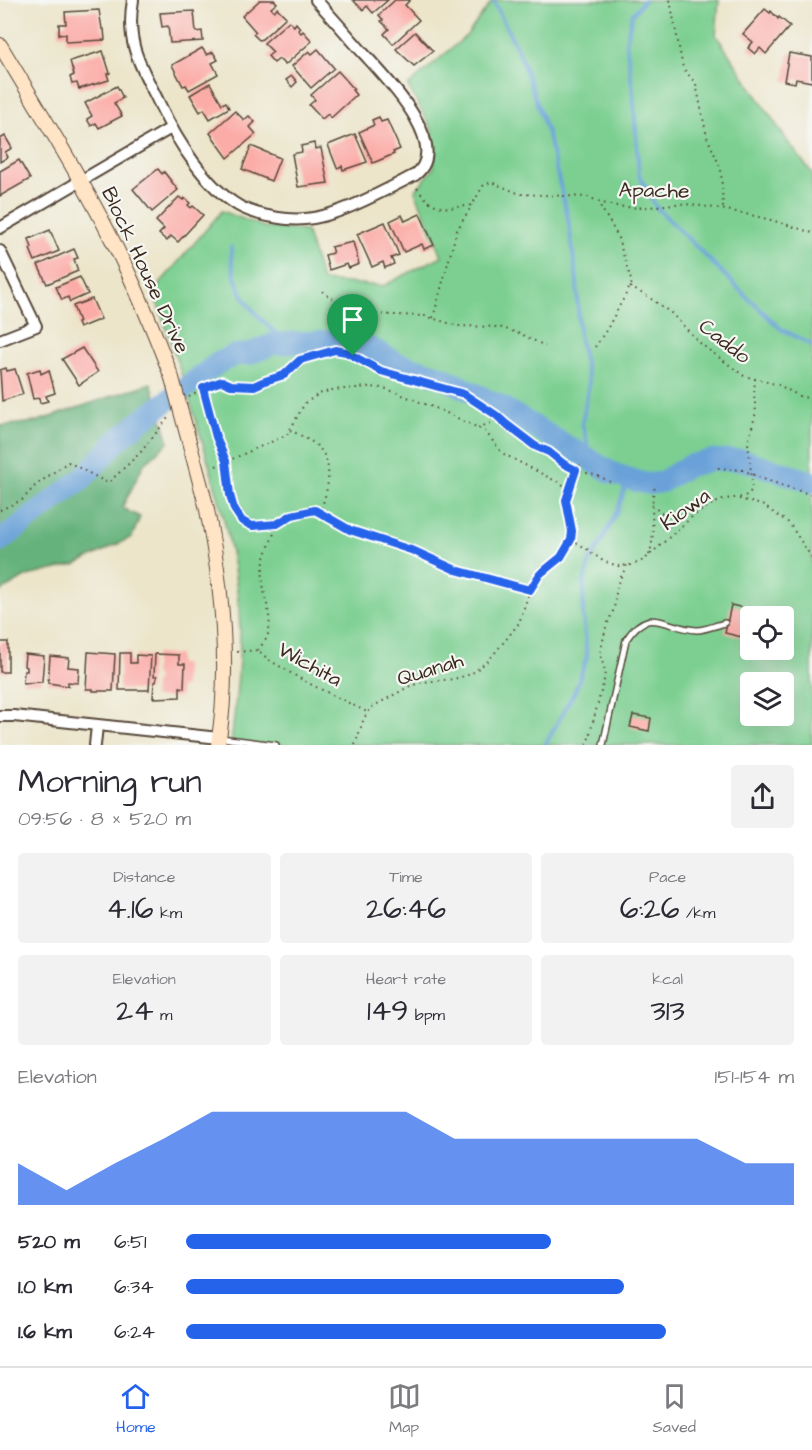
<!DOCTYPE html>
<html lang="en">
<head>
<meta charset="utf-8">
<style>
	body { margin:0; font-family:"Architects Daughter",sans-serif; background:#f2f2f3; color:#2b2b33; height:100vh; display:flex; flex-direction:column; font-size:22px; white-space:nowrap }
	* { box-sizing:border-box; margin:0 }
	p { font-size:20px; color:#7c7c81 }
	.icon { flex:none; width:33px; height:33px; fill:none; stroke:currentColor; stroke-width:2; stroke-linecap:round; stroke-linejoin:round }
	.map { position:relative; height:745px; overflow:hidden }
	.side { display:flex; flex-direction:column; background:#fff; flex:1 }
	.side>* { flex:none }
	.fabs { position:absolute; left:740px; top:606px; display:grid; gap:12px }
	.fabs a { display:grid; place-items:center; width:54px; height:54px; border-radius:6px; background:#fff; box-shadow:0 6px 24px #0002; font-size:30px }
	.pin { position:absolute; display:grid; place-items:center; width:51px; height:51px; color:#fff; margin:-62px -26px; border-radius:50% 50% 50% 0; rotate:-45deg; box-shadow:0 0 6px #0007 }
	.pin .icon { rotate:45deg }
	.round { display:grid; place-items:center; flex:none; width:63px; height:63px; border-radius:6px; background:#f2f2f3 }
	.summary { display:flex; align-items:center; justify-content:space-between; height:102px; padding:0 18px }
	h1 { font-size:33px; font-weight:600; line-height:45px }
	.metrics { display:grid; grid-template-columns:repeat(3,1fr); gap:9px; height:102px; padding:6px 18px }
	.metrics div { display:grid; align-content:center; border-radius:6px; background:#f2f2f3; text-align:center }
	.metrics b { font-size:30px; font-weight:600 }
	.metrics small { font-size:16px; font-weight:400 }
	.metrics p { font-size:16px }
	.chart { height:168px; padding:12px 18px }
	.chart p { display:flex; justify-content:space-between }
	.chart svg { width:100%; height:108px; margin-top:6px; fill:#2563eb; opacity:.7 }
	ul { padding:0 18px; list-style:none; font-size:20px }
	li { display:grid; grid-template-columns:96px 72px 1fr; align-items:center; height:45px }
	li i { height:15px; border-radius:8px; background:#2563eb }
	.tab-bar { display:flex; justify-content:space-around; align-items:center; height:84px; border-top:2px solid #e1e1e2; background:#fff; font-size:16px; color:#7c7c81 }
	.tab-bar a { display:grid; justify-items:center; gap:3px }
	.tab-bar .active { color:#2563eb }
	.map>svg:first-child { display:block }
	.green { fill:#7ccf91; stroke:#5c7c58; stroke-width:1.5; fill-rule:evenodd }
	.forest { fill:#65b27b; stroke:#506e4c; stroke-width:1.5 }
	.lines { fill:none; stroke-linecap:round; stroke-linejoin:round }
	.stream { stroke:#69a1d8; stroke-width:4 }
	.river { stroke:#69a1d8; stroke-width:22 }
	.building { fill:#fcaca7 }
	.lane-casing { stroke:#564638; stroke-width:8 }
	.street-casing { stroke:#564638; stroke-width:14 }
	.secondary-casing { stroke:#564638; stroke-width:16 }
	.path { stroke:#564638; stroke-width:2; stroke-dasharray:1.5 4.5; stroke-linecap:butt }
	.lane { stroke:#fff; stroke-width:5 }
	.street { stroke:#fff; stroke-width:10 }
	.secondary { stroke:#ffe4c6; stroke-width:14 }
	.secondary-bridge-casing { stroke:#564638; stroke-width:16; stroke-linecap:butt }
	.secondary-bridge { stroke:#ffe4c6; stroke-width:14 }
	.route-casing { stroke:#fff; stroke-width:12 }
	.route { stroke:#2563eb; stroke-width:8 }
	.labels { text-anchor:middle; stroke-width:4.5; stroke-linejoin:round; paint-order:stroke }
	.street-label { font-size:21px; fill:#3b2a1e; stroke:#f6f6f2 }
</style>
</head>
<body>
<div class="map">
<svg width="812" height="745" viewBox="0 0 812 745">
	<rect width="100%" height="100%" fill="#f6f6f2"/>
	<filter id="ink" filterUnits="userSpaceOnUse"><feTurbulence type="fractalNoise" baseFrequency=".0167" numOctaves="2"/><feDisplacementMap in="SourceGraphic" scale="12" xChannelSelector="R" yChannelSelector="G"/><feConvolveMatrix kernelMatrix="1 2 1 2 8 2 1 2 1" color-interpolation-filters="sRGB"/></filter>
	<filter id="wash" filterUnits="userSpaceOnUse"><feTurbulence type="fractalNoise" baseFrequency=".008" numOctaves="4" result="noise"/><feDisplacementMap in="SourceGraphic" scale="24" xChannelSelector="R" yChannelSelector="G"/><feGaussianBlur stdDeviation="1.35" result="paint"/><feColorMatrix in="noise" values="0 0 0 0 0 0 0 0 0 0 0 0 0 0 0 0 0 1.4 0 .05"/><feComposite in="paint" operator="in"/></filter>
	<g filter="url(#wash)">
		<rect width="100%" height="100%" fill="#ece5ca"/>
		<!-- green -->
		<path class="green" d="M493,0h226l-3,35 72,107 24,31v572h-581c4,-38 9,-76 9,-113 -1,-61 -17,-121 -34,-178 -16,-54 -33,-107 -52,-161l8,-12 60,-70 42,16 42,4 16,50 61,5 59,-30 -27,-65 19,-23 -2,-38 -24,-44 59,-51zM750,616h33v34h-33zM750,682h33v34h-33z"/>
		<!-- forest -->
		<path class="forest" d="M151,383l18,59 -25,22 -22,44 18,9 -8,20 -57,28 -48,11 -27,16v-166l35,-4z"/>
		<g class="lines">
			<!-- stream -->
			<g class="stream">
				<path d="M493,0l27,55 27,77 21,86 9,64 2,53 10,48 -7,41 5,17 1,16"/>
				<path d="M644,0l-12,15 -6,27 7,49 6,84 17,32 92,91 33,31 31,16"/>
				<path d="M231,247c0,45 23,69 57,96"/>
				<path d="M545,745l30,-54 12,-34 -4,-42 1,-33 6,-22 12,-19 16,-32 10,-31"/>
			</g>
			<!-- river -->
			<path class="river" d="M0,541l82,-62 34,-37 22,-19 80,-60 17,-8 14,-1 24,-10 72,-4 28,9 24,14 43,13 60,30 112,67 27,9 12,2 11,-2 26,-16 25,-6h30l69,22"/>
		</g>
		<g id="blocks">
			<!-- building -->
			<g class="building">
				<path d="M260,0h14l3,3 -6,5 3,3 3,-3 9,9 -24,22 -3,1 -6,-6 3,-2 -14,-16z"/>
				<path d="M353,0h35l-15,13 -6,-7 -4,4z"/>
				<path d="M395,0h15l-5,5 14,15 -26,24 -9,-10 5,-5 -8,-8 2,-1 -4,-5z"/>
				<path d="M765,9l5,4 1,-2 7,8 1,-2 11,9 -24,28 -6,-6 -5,6 -7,-6 5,-6 -10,-8z"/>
				<path d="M99,10l3,19h2l1,11 -39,2v-8l-7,1v-11h7l-1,-12z"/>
				<path d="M194,11l2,21 6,-1 1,10 -33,2 -2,-17 -6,1 -2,-14z"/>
				<path d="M289,21l5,5 2,-3 4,5 -2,2 3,3 2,-2 9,10 -27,24 -6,-6 -5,4 -6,-7 5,-4 -9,-9z"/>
				<path d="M415,32l18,19 -19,15 -18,-17z"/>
				<path d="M202,48l5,7 6,-3 5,8 -6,3 6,11 -29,16 -3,-5 -3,1 -11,-21z"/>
				<path d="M318,49l16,19 -23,20 -19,-22 17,-15 3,3z"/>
				<path d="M103,51l7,22 -3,1 2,6 -30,9 -2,-6 -5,1 -2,-7 4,-2 -4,-14z"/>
				<path d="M789,53l23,4v25l-16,-3 -1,4 -11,-2z"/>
				<path d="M338,71l16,18 -2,1 4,5 -25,23 -3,-4 -6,5 -13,-14 6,-5 -4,-5z"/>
				<path d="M292,76l5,6 -5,5 -6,-7z"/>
				<path d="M210,83l12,21 4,-2 3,6 -19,11 -6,-10 -4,3 -10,-17z"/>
				<path d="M117,86l6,12 -9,5 8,13 -23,12 -3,-5 -5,3 -4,-7 5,-3 -7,-13z"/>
				<path d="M235,111l9,9 5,-4 6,6 -5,5 6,7 -28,24 -18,-25z"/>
				<path d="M379,117l2,5 6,-2 13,29 -7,3 1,2 -21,9 -14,-31 15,-7 -2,-5z"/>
				<path d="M355,134l12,28 -24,8 -1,-4 -5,2 -9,-23z"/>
				<path d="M5,136l7,12 -7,4 3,5 -8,5v-23z"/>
				<path d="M314,143l1,6 6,-1 7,35 -30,4 -6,-33 10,-2 -1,-6z"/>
				<path d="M251,146l29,12 -9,23 -29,-12z"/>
				<path d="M19,160l11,19 -30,17v-25z"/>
				<path d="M158,169l4,5 2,-2 14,18 -26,22 -19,-23z"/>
				<path d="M179,197l4,3 1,-2 6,5 -2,2 3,3 2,-2 10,9 -25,27 -7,-6 -4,5 -8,-7 5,-5 -8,-8z"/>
				<path d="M420,214l14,31 -10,4 -2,-5 -18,8 -14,-31 12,-6 3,6z"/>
				<path d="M385,222l14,33 -8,3 3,6 -9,4 -2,-6 -11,5 -15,-33z"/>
				<path d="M50,230l9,21 -24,10 -5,-12 2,-1 -3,-9z"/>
				<path d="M353,242l6,22 -10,4 -2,-4 -18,6 -4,-15 8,-2 -2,-6z"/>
				<path d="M74,249l4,9 -4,1 4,12 -31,13 -9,-19z"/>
				<path d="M80,277l8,17 -18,8 -2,-5 -6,3 -6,-13z"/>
				<path d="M92,299l9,20 -22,9 -2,-5 2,-1 -6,-16z"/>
				<path d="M82,348l16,24 -19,13 -17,-26z"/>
				<path d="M6,368l1,3 8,-2 8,25 -21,7 -2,-31z"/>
				<path d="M40,369l1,5 8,-4 6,23 -9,3 2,5 -8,2 -1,-5 -6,1 -6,-26z"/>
				<path d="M731,605l35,8 -1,3h-15v23l-25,-6z"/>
				<rect x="0" y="642" width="8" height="30"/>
				<path d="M88,652l27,2 -2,37h-20v-2h-7z"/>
				<path d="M120,653h10v10h6v-8l15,1 -2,34h-30z"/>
				<path d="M25,654l19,2 -2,26 -19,1 1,-12h3v-4l-3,-1z"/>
				<path d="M155,654l24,1v9h6l-1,24 -4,-1v10l-27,1 1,-16h2l1,-6h-3z"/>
				<path d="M50,656l19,2 -1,9 11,1 -1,15 -10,-1v4l-20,-3z"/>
				<path d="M633,715l18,3 -2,13 -19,-4z"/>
			</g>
		</g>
	</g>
	<g filter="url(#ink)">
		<use href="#blocks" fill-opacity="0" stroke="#564638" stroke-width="1.5"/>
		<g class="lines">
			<!-- lane casing -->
			<g class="lane-casing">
				<g id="lane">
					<path d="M221,738l55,7"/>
					<path d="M603,745l23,-105c23,-36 38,-12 71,-10 9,0 19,-5 28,-7"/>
				</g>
			</g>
			<!-- street casing -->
			<g class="street-casing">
				<g id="street">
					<path d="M133,0c-8,46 9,67 28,107 16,34 45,80 78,99 16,9 48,15 66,13 33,-2 80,-29 110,-44 38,-29 -29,-97 -50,-120 -16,-18 -32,-37 -49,-55"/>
					<path d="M0,228l171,-100"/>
					<path d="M0,251l36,75 -36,14"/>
					<path d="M0,716h14l205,22"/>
					<path d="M95,745l2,-19"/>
				</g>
			</g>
			<!-- secondary casing -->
			<g class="secondary-casing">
				<g id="secondary">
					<path d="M0,45c43,72 88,143 124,219 18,37 33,75 48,114"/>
					<path d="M206,505c16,78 25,161 12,240"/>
				</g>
			</g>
			<!-- path -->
			<g class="path">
				<path d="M670,0l13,68 13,16 11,53 14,32 2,39"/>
				<path d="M417,188c15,23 30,21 55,17l11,-19 8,-4 29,12 69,3c20,11 46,12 68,9 10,-1 19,-3 28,-2 44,5 85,14 127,29"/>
				<path d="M630,287l17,9 24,17 30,31 43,32 35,9 20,11 13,3"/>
				<path d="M322,291l11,8 33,15 59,2 33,10 41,1 22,7 24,12"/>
				<path d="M433,318l24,-88 15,-25"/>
				<path d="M595,347l12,-18 25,-46 -15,-48 -19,-33"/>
				<path d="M353,356l13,-42"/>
				<path d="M204,389c4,16 7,33 13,49 3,7 7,13 9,21 4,19 0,64 27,67 19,2 24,-5 39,-11 7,-3 15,-3 23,-5l35,20 64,21 42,19 31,9 21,3 22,8"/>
				<path d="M189,397l23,-13 10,-3 9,4 23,1 11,-5 19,-6 16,-15 35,-10 11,2 35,19 83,23 32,21 10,10 29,21 22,11 7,7 12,6 22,6 13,6"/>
				<path d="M478,428l22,-9"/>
				<path d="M290,430c9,5 22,10 29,18 16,17 8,45 1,64"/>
				<path d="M216,466l71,-31 18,-32 14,-9 13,-4 37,-3 15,1 54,21 47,22 17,22 67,35"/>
				<path d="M718,468l25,2 20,9 49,16"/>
				<path d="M739,499l23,6 27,18 23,35"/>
				<path d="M652,505l9,8 30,3"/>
				<path d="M0,510l22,-10 14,-15 32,-23 40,21 32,-30 28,-35"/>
				<path d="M571,540l13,7 19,14 15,5 13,-1 13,-5 49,-44 17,-11 15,-6 19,-2 7,-6 1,-9 -4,-39 8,-31 -2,-17 1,-16"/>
				<path d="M649,555c8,-22 -1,-45 6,-68"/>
				<path d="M258,650c3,-5 9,-10 10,-16 6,-20 -8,-42 -5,-65 1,-15 10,-30 14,-45"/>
				<path d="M237,652l21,-2 11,10 37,22 61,30"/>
				<path d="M355,745l9,-27 8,-11 38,-21 13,-4 31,-3 17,-5 17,-13 20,-24 11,-14 11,-33 10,-16 21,-17 10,-17 1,-9 -6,-31 3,-12 12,-26"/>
				<path d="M587,745l17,-65 1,-9 -5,-17 6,-27 8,-18 3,-24 10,-20"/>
			</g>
			<!-- lane -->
			<use href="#lane" class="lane"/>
			<!-- street -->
			<use href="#street" class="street"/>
			<!-- secondary -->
			<use href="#secondary" class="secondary"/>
			<!-- secondary-bridge casing -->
			<g class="secondary-bridge-casing">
				<path id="secondary-bridge" d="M172,378l34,127"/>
			</g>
			<!-- secondary-bridge -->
			<use href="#secondary-bridge" class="secondary-bridge"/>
		</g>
	</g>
	<g class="lines" filter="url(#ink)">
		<!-- route casing -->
		<g class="route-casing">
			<path id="route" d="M335,350l11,2 35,19 83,23 32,21 10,9 29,22 14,6 15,12 12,6 -10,30 6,31 -1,9 -10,17 -21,17 -10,16 -74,-20 -42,-19 -64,-21 -35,-20 -23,5 -15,9 -25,2 -10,-5 -8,-12 -4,-14 -4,-34 -10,-24 -13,-49 19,-7 9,4 23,1 11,-5 19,-6 16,-15z"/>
		</g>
		<!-- route -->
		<use href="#route" class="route"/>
	</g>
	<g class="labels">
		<!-- street labels -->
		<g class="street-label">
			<text transform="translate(654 190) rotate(1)" y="7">Apache</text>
			<text transform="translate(146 270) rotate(65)" y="7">Block House Drive</text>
			<text transform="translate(725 341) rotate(38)" y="7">Caddo</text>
			<text transform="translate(685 509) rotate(-36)" y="7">Kiowa</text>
			<text transform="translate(310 664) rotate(29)" y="7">Wichita</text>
			<text transform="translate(430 669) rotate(-17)" y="7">Quanah</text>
		</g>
	</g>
</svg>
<div class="fabs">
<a><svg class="icon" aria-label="locate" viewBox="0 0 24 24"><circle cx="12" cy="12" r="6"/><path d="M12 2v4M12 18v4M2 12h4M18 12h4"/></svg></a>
<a><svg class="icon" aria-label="layers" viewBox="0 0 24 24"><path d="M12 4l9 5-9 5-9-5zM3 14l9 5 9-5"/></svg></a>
</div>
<div class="pin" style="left:353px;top:356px;background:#1e9e55"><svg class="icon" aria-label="arrive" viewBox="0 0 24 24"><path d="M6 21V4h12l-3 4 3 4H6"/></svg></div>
</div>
<section class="side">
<div class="summary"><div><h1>Morning run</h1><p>09:56 · 8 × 520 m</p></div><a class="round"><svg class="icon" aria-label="share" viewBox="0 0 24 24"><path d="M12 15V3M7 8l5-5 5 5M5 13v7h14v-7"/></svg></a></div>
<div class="metrics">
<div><p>Distance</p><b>4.16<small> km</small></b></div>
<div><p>Time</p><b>26:46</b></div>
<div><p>Pace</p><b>6:26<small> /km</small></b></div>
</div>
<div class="metrics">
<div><p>Elevation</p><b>24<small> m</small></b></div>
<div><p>Heart rate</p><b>149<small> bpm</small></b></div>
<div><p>kcal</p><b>313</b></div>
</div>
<div class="chart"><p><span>Elevation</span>151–154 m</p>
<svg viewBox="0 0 160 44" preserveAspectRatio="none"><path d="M0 44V27L10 38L20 27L30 17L40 6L50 6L60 6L70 6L80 6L90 17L100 17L110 17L120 17L130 17L140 17L150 27L160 27V44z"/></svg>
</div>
<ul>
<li><b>520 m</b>6:51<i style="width:60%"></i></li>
<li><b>1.0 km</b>6:34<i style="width:72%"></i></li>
<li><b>1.6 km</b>6:24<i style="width:79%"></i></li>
</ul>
</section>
<nav class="tab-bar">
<a class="active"><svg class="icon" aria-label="home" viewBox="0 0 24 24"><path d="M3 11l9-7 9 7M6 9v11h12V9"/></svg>Home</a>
<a><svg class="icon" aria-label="map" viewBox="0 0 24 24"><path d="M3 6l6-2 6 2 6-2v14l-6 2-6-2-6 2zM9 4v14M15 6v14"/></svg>Map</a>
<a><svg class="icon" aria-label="saved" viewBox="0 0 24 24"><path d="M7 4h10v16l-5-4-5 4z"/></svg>Saved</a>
</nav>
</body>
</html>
